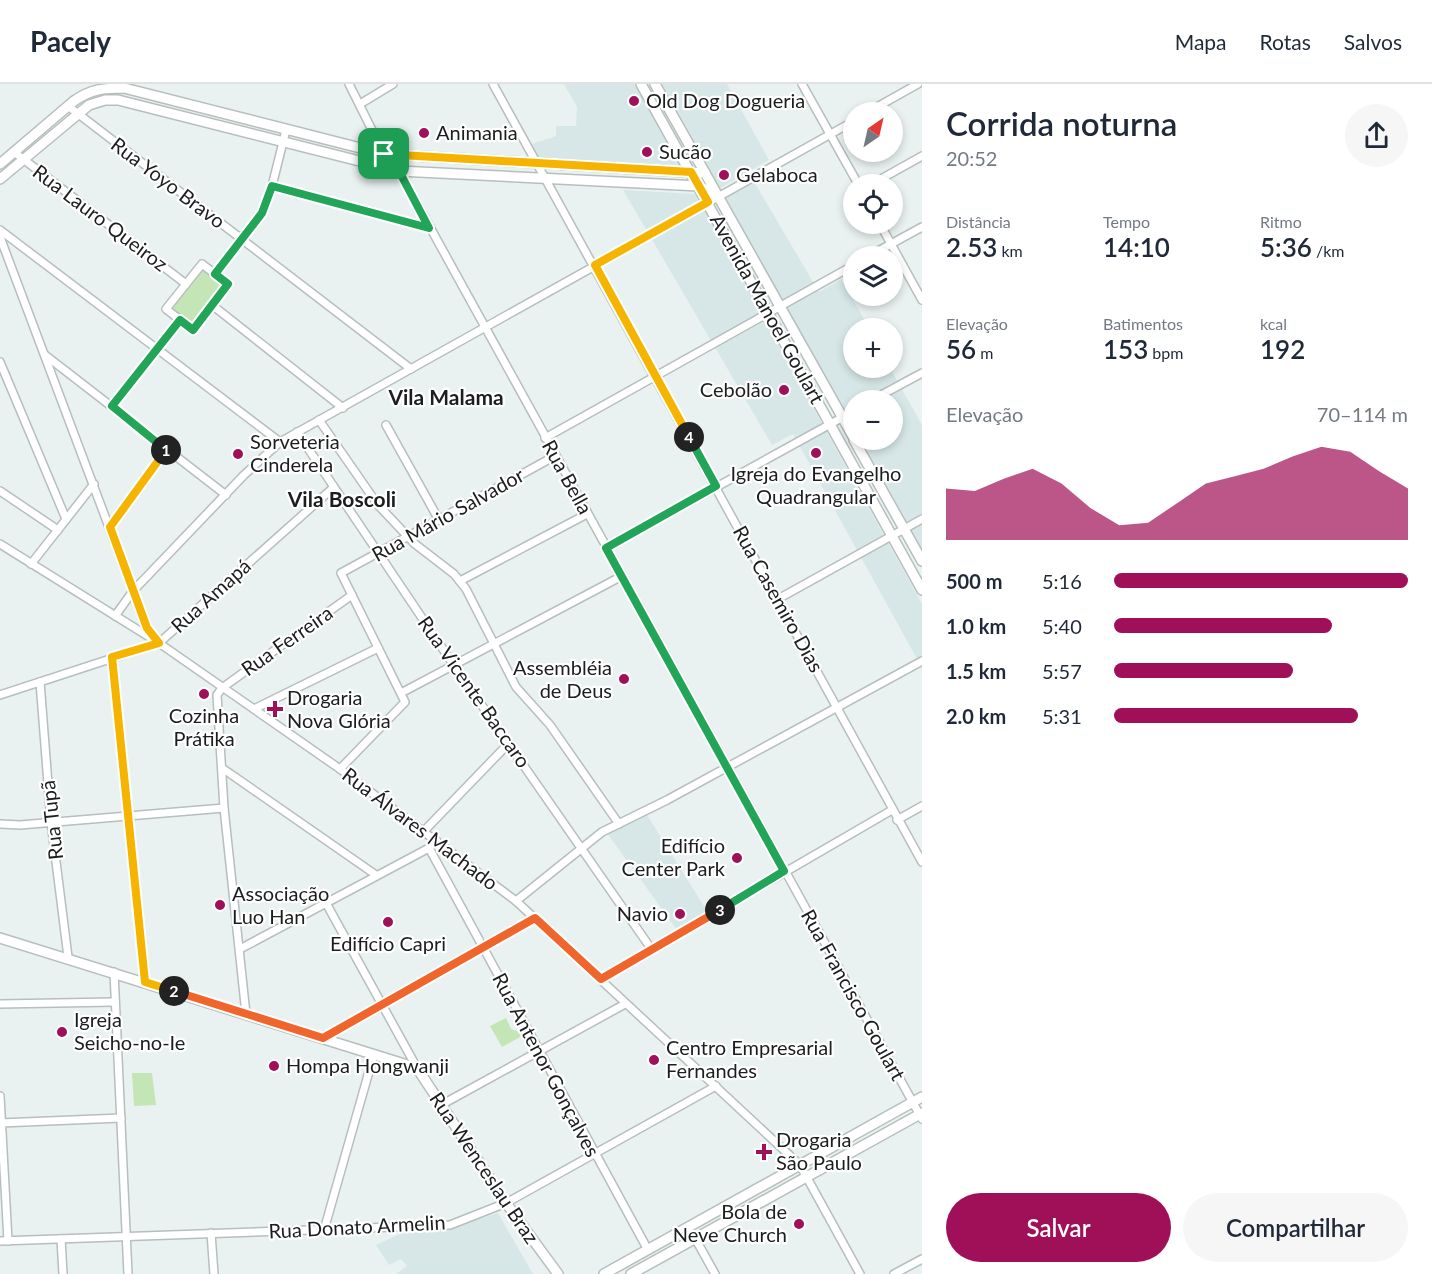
<!DOCTYPE html>
<html lang="pt">
<head>
<meta charset="utf-8">
<style>
	body { margin:0; font-family:Lato,sans-serif; background:#f6f6f7; color:#1f2937; height:100vh; display:flex; flex-direction:column; font-size:22px; white-space:nowrap }
	* { box-sizing:border-box; margin:0 }
	p { font-size:20px; color:#747a83 }
	.icon { flex:none; width:33px; height:33px; fill:none; stroke:currentColor; stroke-width:2; stroke-linecap:round; stroke-linejoin:round }
	.map { position:relative; flex:1; overflow:hidden }
	.drawer { display:flex; flex-direction:column; background:#fff; width:510px }
	.drawer>* { flex:none }
	.needle { width:39px; rotate:34deg }
	.fabs { position:absolute; left:843px; top:18px; display:grid; gap:12px }
	.fabs a { display:grid; place-items:center; width:60px; height:60px; border-radius:50%; background:#fff; box-shadow:0 3px 9px #0003; font-size:30px }
	.pin { position:absolute; display:grid; place-items:center; width:51px; height:51px; color:#fff; margin:-26px; border-radius:12px; box-shadow:0 3px 9px #0006 }
	.km { position:absolute; width:30px; height:30px; margin:-15px; border-radius:50%; background:#222; color:#fff; font-size:16px; line-height:30px; text-align:center }
	.round { display:grid; place-items:center; flex:none; width:63px; height:63px; border-radius:32px; background:#f6f6f7 }
	.summary { display:flex; align-items:center; justify-content:space-between; height:102px; padding:0 24px }
	h1 { font-size:33px; font-weight:600; line-height:45px }
	.stats { display:grid; grid-template-columns:repeat(3,1fr); gap:9px; height:102px; padding:6px 24px }
	.stats div { display:grid; align-content:center }
	.stats b { font-size:26px; font-weight:600 }
	.stats small { font-size:16px; font-weight:400 }
	.stats p { font-size:16px }
	.chart { height:168px; padding:12px 24px }
	.chart p { display:flex; justify-content:space-between }
	.chart svg { width:100%; height:108px; margin-top:6px; fill:#a01058; opacity:.7 }
	.action { display:flex; gap:12px; margin-top:auto; padding:12px 24px }
	.action a { flex:1; height:69px; border-radius:36px; background:#a01058; color:#fff; font-size:24px; font-weight:600; line-height:69px; text-align:center }
	.action a+a { background:#f6f6f7; color:#1f2937 }
	ul { padding:0 24px; list-style:none; font-size:20px }
	li { display:grid; grid-template-columns:96px 72px 1fr; align-items:center; height:45px }
	li i { height:15px; border-radius:8px; background:#a01058 }
	header { display:flex; align-items:center; gap:36px; box-sizing:border-box; height:84px; padding:0 30px; background:#fff; border-bottom:2px solid #e0e1e3 }
	header strong { font-size:28px }
	nav { display:flex; gap:33px; margin-inline-start:auto; font-size:21px }
	main { display:flex; flex:1; min-height:0 }
	.map>svg:first-child { display:block }
	.built { fill:#d7e7e7 }
	.green { fill:#c4e5b6 }
	.lines { fill:none; stroke-linecap:round; stroke-linejoin:round }
	.street-casing { stroke:#b7bebe; stroke-width:10 }
	.secondary-casing { stroke:#b7bebe; stroke-width:12 }
	.street { stroke:#fff; stroke-width:7 }
	.secondary { stroke:#fff; stroke-width:9 }
	.split-1-casing { stroke:#fff; stroke-width:12 }
	.split-2-casing { stroke:#fff; stroke-width:12 }
	.split-3-casing { stroke:#fff; stroke-width:12 }
	.split-4-casing { stroke:#fff; stroke-width:12 }
	.split-5-casing { stroke:#fff; stroke-width:12 }
	.split-1 { stroke:#22a559; stroke-width:8 }
	.split-2 { stroke:#f5b400; stroke-width:8 }
	.split-3 { stroke:#f0652b; stroke-width:8 }
	.split-4 { stroke:#22a559; stroke-width:8 }
	.split-5 { stroke:#f5b400; stroke-width:8 }
	.poi-dot { fill:#a01058; stroke:#fff; stroke-width:2 }
	.labels { text-anchor:middle; stroke-width:4.5; stroke-linejoin:round; paint-order:stroke }
	.poi-label { font-size:20px; fill:#1b1d1e; stroke:#fff; text-anchor:start }
	.street-label { font-size:20px; fill:#1b1d1e; stroke:#fff }
	.neighbourhood-label { font-size:21px; font-weight:bold; fill:#1b1d1e; stroke:#fff }
</style>
</head>
<body>
<header>
<strong>Pacely</strong>
<nav><a>Mapa</a><a>Rotas</a><a>Salvos</a></nav>
</header>
<main>
<div class="map">
<svg width="922" height="1190" viewBox="0 0 922 1190">
	<rect width="100%" height="100%" fill="#eaf1f1"/>
	<!-- built -->
	<g class="built">
		<path d="M564,0h70l48,85 -142,-9 -8,-16 24,-8v-10h20l1,-19z"/>
		<path d="M662,0h65l42,76 -49,28z"/>
		<path d="M753,96l66,112 22,-13 28,49h-15v40h36l32,57v127l-63,-112h33v-40h-38l-1,29 -130,-233z"/>
		<path d="M623,106l72,4 227,410v64l-129,-234 -21,11z"/>
		<path d="M647,731l60,96 -30,19 -70,-97z"/>
		<path d="M498,1129l35,61h-137l11,-8 -6,-7 -12,6 -13,-20 30,-14h36z"/>
	</g>
	<!-- green -->
	<g class="green">
		<path d="M202,185l20,16 -31,39 -20,-16z"/>
		<path d="M506,934l5,11 9,3 2,4 -20,11 -12,-21z"/>
		<path d="M132,989h20l4,32 -22,1z"/>
	</g>
	<g class="lines">
		<!-- street casing -->
		<g class="street-casing">
			<g id="street">
				<path d="M349,0l35,70 15,17 523,948"/>
				<path d="M493,0l429,778"/>
				<path d="M802,0l56,100"/>
				<path d="M360,20l33,-20"/>
				<path d="M68,22l343,263"/>
				<path d="M868,28l50,-28"/>
				<path d="M14,68l172,132"/>
				<path d="M872,100l50,-28"/>
				<path d="M272,102l157,42"/>
				<path d="M880,140l42,76"/>
				<path d="M0,146l280,212"/>
				<path d="M0,153l133,354 14,37 9,12"/>
				<path d="M869,172l53,-29"/>
				<path d="M202,180l26,20 -35,46 -27,-21z"/>
				<path d="M215,190l47,-61 10,-27 14,-56"/>
				<path d="M212,221l131,103"/>
				<path d="M45,271l181,140"/>
				<path d="M0,278l66,157"/>
				<path d="M872,316l50,-27"/>
				<path d="M112,322l68,-86"/>
				<path d="M319,336l59,85 37,39 39,30 12,15 50,98 34,38 69,99"/>
				<path d="M386,341l53,95"/>
				<path d="M297,348l156,232 199,286"/>
				<path d="M545,354l309,-173"/>
				<path d="M0,407l58,39"/>
				<path d="M110,443l57,-78"/>
				<path d="M0,460l159,99 181,126 176,132 284,264 60,109"/>
				<path d="M606,464l248,-137"/>
				<path d="M31,480l63,-80"/>
				<path d="M460,497l127,-67"/>
				<path d="M778,515l144,-80"/>
				<path d="M115,532l18,-25 111,-116 36,-33 574,-321"/>
				<path d="M112,573l33,325"/>
				<path d="M40,598l11,140 17,135"/>
				<path d="M401,609l221,-117"/>
				<path d="M0,611l159,-52 175,-156"/>
				<path d="M254,625l124,-61"/>
				<path d="M222,684l154,107"/>
				<path d="M340,685l65,-67 -64,-129 214,-117"/>
				<path d="M897,736l25,-14"/>
				<path d="M0,740l20,1 204,-17"/>
				<path d="M425,746l84,-87"/>
				<path d="M429,764l219,402"/>
				<path d="M516,817l86,-69 65,-32 255,-139"/>
				<path d="M326,819l91,165"/>
				<path d="M240,865l189,-101 7,-8"/>
				<path d="M114,888l14,302"/>
				<path d="M601,895l291,-169"/>
				<path d="M0,920l114,-2"/>
				<path d="M246,930l-22,-206 -7,-113 5,-7 130,-93"/>
				<path d="M323,954l212,-120"/>
				<path d="M0,1012l8,145"/>
				<path d="M441,1021l184,-101"/>
				<path d="M0,1039l121,-5"/>
				<path d="M324,1146l50,-176"/>
				<path d="M211,1149l3,41"/>
				<path d="M695,1154l20,36"/>
				<path d="M61,1155l2,35"/>
				<path d="M0,1157l450,-16 56,-22 210,-117"/>
				<path d="M894,1190l28,-15"/>
			</g>
		</g>
		<!-- secondary casing -->
		<g class="secondary-casing">
			<g id="secondary">
				<path d="M641,0l281,506"/>
				<path d="M655,0l199,354"/>
				<path d="M0,80l74,-63c17,-12 30,-13 50,-13l260,66 321,19"/>
				<path d="M0,95l89,-74 16,-5h13l281,71 300,15 19,10"/>
				<path d="M854,356l68,121"/>
				<path d="M0,854l417,130 89,135 52,71"/>
				<path d="M604,1190l318,-177"/>
				<path d="M631,1190l291,-161"/>
			</g>
		</g>
		<!-- street -->
		<use href="#street" class="street"/>
		<!-- secondary -->
		<use href="#secondary" class="secondary"/>
	</g>
	<g class="lines">
		<!-- split-1 casing -->
		<g class="split-1-casing">
			<path id="split-1" d="M166,366l-54,-44 68,-86 13,10 35,-46 -13,-10 47,-61 10,-27 157,42 -30,-57 -15,-17"/>
		</g>
		<!-- split-2 casing -->
		<g class="split-2-casing">
			<path id="split-2" d="M166,366l-56,77 37,101 12,15 -47,14 33,325 29,9"/>
		</g>
		<!-- split-3 casing -->
		<g class="split-3-casing">
			<path id="split-3" d="M174,907l149,47 212,-120 66,61 119,-69"/>
		</g>
		<!-- split-4 casing -->
		<g class="split-4-casing">
			<path id="split-4" d="M689,353l27,49 -110,62 178,323 -64,39"/>
		</g>
		<!-- split-5 casing -->
		<g class="split-5-casing">
			<path id="split-5" d="M384,70l307,18 17,30 -113,63 94,172"/>
		</g>
		<!-- split-1 -->
		<use href="#split-1" class="split-1"/>
		<!-- split-2 -->
		<use href="#split-2" class="split-2"/>
		<!-- split-3 -->
		<use href="#split-3" class="split-3"/>
		<!-- split-4 -->
		<use href="#split-4" class="split-4"/>
		<!-- split-5 -->
		<use href="#split-5" class="split-5"/>
	</g>
	<!-- markers -->
	<g class="poi-dot">
		<circle cx="634" cy="17" r="6"/>
		<circle cx="424" cy="49" r="6"/>
		<circle cx="647" cy="68" r="6"/>
		<circle cx="724" cy="91" r="6"/>
		<circle cx="784" cy="306" r="6"/>
		<circle cx="816" cy="369" r="6"/>
		<circle cx="238" cy="370" r="6"/>
		<circle cx="624" cy="595" r="6"/>
		<circle cx="204" cy="610" r="6"/>
		<path d="M272 616h6v6h6v6h-6v6h-6v-6h-6v-6h6z"/>
		<circle cx="737" cy="774" r="6"/>
		<circle cx="220" cy="821" r="6"/>
		<circle cx="680" cy="830" r="6"/>
		<circle cx="388" cy="838" r="6"/>
		<circle cx="62" cy="948" r="6"/>
		<circle cx="654" cy="976" r="6"/>
		<circle cx="274" cy="982" r="6"/>
		<path d="M761 1059h6v6h6v6h-6v6h-6v-6h-6v-6h6z"/>
		<circle cx="799" cy="1140" r="6"/>
	</g>
	<g class="labels">
		<!-- poi labels -->
		<g class="poi-label">
			<text x="646" y="24">Old Dog Dogueria</text>
			<text x="436" y="56">Animania</text>
			<text x="659" y="75">Sucão</text>
			<text x="736" y="98">Gelaboca</text>
			<text x="772" y="313" text-anchor="end">Cebolão</text>
			<text x="250" y="365">Sorveteria<tspan x="250" dy="23">Cinderela</tspan></text>
			<text x="816" y="397" text-anchor="middle">Igreja do Evangelho<tspan x="816" dy="23">Quadrangular</tspan></text>
			<text x="612" y="591" text-anchor="end">Assembléia<tspan x="612" dy="23">de Deus</tspan></text>
			<text x="287" y="621">Drogaria<tspan x="287" dy="23">Nova Glória</tspan></text>
			<text x="204" y="639" text-anchor="middle">Cozinha<tspan x="204" dy="23">Prátika</tspan></text>
			<text x="725" y="769" text-anchor="end">Edifício<tspan x="725" dy="23">Center Park</tspan></text>
			<text x="232" y="817">Associação<tspan x="232" dy="23">Luo Han</tspan></text>
			<text x="668" y="837" text-anchor="end">Navio</text>
			<text x="388" y="867" text-anchor="middle">Edifício Capri</text>
			<text x="74" y="943">Igreja<tspan x="74" dy="23">Seicho-no-Ie</tspan></text>
			<text x="666" y="971">Centro Empresarial<tspan x="666" dy="23">Fernandes</tspan></text>
			<text x="286" y="989">Hompa Hongwanji</text>
			<text x="776" y="1063">Drogaria<tspan x="776" dy="23">São Paulo</tspan></text>
			<text x="787" y="1135" text-anchor="end">Bola de<tspan x="787" dy="23">Neve Church</tspan></text>
		</g>
		<!-- street labels -->
		<g class="street-label">
			<text transform="translate(168 99) rotate(37)" y="7">Rua Yoyo Bravo</text>
			<text transform="translate(100 134) rotate(37)" y="7">Rua Lauro Queiroz</text>
			<text transform="translate(767 225) rotate(61)" y="7">Avenida Manoel Goulart</text>
			<text transform="translate(567 393) rotate(61)" y="7">Rua Bella</text>
			<text transform="translate(448 431) rotate(-29)" y="7">Rua Mário Salvador</text>
			<text transform="translate(211 512) rotate(-42)" y="7">Rua Amapá</text>
			<text transform="translate(778 515) rotate(61)" y="7">Rua Casemiro Dias</text>
			<text transform="translate(287 557) rotate(-35)" y="7">Rua Ferreira</text>
			<text transform="translate(474 608) rotate(55)" y="7">Rua Vicente Baccaro</text>
			<text transform="translate(52 736) rotate(-96)" y="7">Rua Tupã</text>
			<text transform="translate(420 745) rotate(37)" y="7">Rua Álvares Machado</text>
			<text transform="translate(853 911) rotate(61)" y="7">Rua Francisco Goulart</text>
			<text transform="translate(546 981) rotate(62)" y="7">Rua Antenor Gonçalves</text>
			<text transform="translate(484 1084) rotate(56)" y="7">Rua Wenceslau Braz</text>
			<text transform="translate(357 1143) rotate(-3)" y="7">Rua Donato Armelin</text>
		</g>
		<!-- neighbourhood labels -->
		<g class="neighbourhood-label">
			<text x="446" y="321">Vila Malama</text>
			<text x="342" y="423">Vila Boscoli</text>
		</g>
	</g>
</svg>
<div class="fabs">
<a><svg class="needle" viewBox="-14 -14 28 28"><path d="M0-13l5 13h-10z" fill="#e53935"/><path d="M0 13l5-13h-10z" fill="#747a83"/></svg></a>
<a><svg class="icon" aria-label="locate" viewBox="0 0 24 24"><circle cx="12" cy="12" r="6"/><path d="M12 2v4M12 18v4M2 12h4M18 12h4"/></svg></a>
<a><svg class="icon" aria-label="layers" viewBox="0 0 24 24"><path d="M12 4l9 5-9 5-9-5zM3 14l9 5 9-5"/></svg></a>
<a>+</a>
<a>−</a>
</div>
<div class="pin" style="left:384px;top:70px;background:#1e9e55"><svg class="icon" aria-label="arrive" viewBox="0 0 24 24"><path d="M6 21V4h12l-3 4 3 4H6"/></svg></div>
<b class="km" style="left:166px;top:366px">1</b>
<b class="km" style="left:174px;top:907px">2</b>
<b class="km" style="left:720px;top:826px">3</b>
<b class="km" style="left:689px;top:353px">4</b>
</div>
<section class="drawer">
<div class="summary"><div><h1>Corrida noturna</h1><p>20:52</p></div><a class="round"><svg class="icon" aria-label="share" viewBox="0 0 24 24"><path d="M12 15V3M7 8l5-5 5 5M5 13v7h14v-7"/></svg></a></div>
<div class="stats">
<div><p>Distância</p><b>2.53<small> km</small></b></div>
<div><p>Tempo</p><b>14:10</b></div>
<div><p>Ritmo</p><b>5:36<small> /km</small></b></div>
</div>
<div class="stats">
<div><p>Elevação</p><b>56<small> m</small></b></div>
<div><p>Batimentos</p><b>153<small> bpm</small></b></div>
<div><p>kcal</p><b>192</b></div>
</div>
<div class="chart"><p><span>Elevação</span>70–114 m</p>
<svg viewBox="0 0 160 44" preserveAspectRatio="none"><path d="M0 44V23L10 24L20 19L30 15L40 21L50 31L60 38L70 37L80 29L90 21L100 18L110 15L120 10L130 6L140 8L150 16L160 23V44z"/></svg>
</div>
<ul>
<li><b>500 m</b>5:16<i style="width:100%"></i></li>
<li><b>1.0 km</b>5:40<i style="width:74%"></i></li>
<li><b>1.5 km</b>5:57<i style="width:61%"></i></li>
<li><b>2.0 km</b>5:31<i style="width:83%"></i></li>
</ul>
<div class="action"><a>Salvar</a><a>Compartilhar</a></div>
</section>
</main>
</body>
</html>
